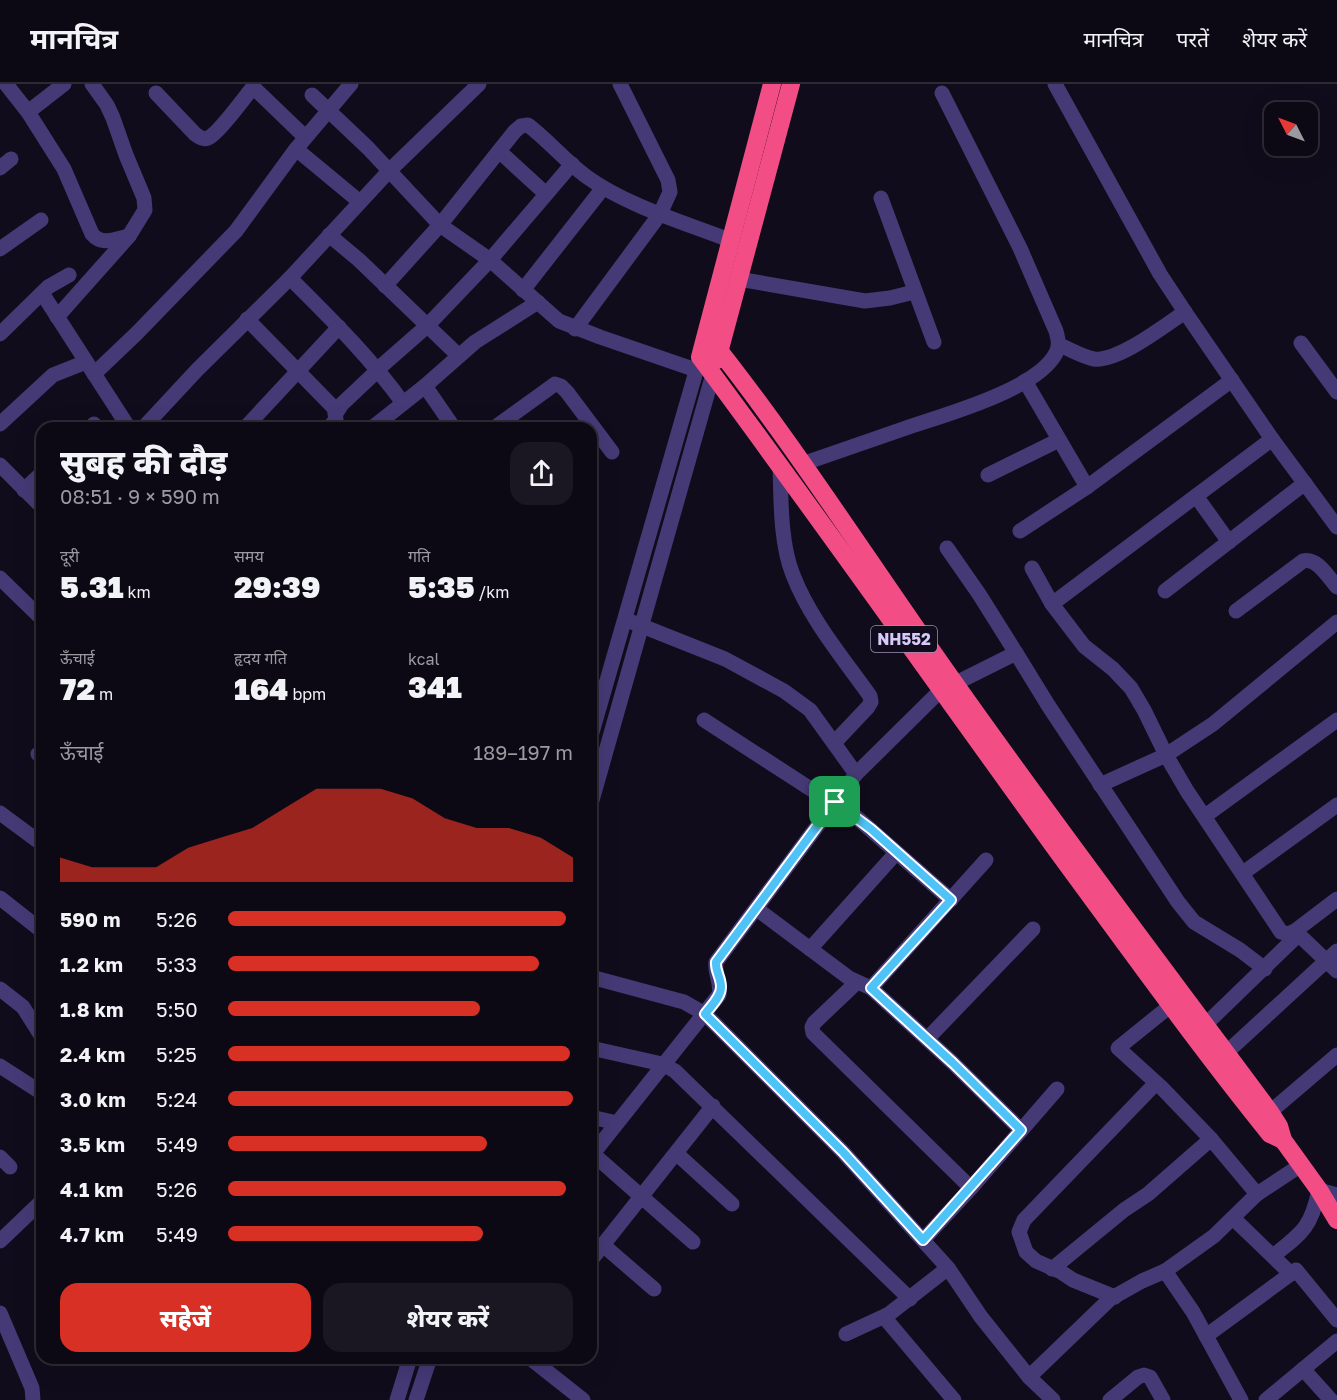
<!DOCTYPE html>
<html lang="hi">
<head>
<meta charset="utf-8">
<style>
	body { margin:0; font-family:"Golos Text","Noto Sans Devanagari",sans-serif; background:#1b1722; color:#f1f3f6; height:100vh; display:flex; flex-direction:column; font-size:22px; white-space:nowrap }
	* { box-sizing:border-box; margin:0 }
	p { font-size:20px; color:#9a9aa0 }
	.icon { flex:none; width:33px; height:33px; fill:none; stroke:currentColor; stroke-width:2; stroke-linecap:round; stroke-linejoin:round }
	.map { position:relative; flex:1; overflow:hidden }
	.drawer { position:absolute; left:36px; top:338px; width:561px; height:942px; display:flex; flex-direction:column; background:#0d0914; border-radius:18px; box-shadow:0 6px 24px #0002,0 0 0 2px #2d2a34 }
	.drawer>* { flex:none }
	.needle { width:39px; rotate:312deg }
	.buttons { position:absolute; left:1264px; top:18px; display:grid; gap:12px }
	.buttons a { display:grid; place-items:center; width:54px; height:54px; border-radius:12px; background:#0d0914; box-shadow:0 6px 24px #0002,0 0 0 2px #2d2a34; font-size:30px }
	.pin { position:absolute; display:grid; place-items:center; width:51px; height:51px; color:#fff; margin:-26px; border-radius:12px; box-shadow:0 3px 9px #0006 }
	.round { display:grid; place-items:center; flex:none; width:63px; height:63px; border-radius:18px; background:#1b1722 }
	.headline { display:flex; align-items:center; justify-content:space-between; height:102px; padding:0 24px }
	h1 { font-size:33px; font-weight:800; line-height:45px }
	.figures { display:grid; grid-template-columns:repeat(3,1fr); gap:9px; height:102px; padding:6px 24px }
	.figures div { display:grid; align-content:center }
	.figures b { font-size:30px; font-weight:800 }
	.figures small { font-size:16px; font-weight:400 }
	.figures p { font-size:16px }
	.chart { height:168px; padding:12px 24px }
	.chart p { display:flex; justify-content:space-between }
	.chart svg { width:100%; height:108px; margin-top:6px; fill:#d93025; opacity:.7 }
	.action { display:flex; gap:12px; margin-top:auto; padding:12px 24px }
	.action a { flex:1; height:69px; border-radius:18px; background:#d93025; color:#fff; font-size:24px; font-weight:800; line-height:69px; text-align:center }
	.action a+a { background:#1b1722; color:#f1f3f6 }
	ul { padding:0 24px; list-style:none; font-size:20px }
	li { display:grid; grid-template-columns:96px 72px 1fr; align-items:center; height:45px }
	li i { height:15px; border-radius:8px; background:#d93025 }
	header { display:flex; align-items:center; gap:36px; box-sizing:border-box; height:84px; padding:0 30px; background:#0d0914; border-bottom:2px solid #2d2a34 }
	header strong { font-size:28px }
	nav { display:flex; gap:33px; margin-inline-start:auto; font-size:21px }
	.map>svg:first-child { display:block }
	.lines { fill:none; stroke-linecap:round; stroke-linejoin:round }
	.minor { stroke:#453a76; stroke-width:15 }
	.highway { stroke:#f24e85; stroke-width:18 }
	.route-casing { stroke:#fff; stroke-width:12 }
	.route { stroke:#4fc3f7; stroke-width:8 }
	.labels { text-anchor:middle; stroke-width:4.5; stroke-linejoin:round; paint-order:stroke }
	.shield { fill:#110c1b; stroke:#9b91b8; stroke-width:1.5 }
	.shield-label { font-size:16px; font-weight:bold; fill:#d6cafb }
</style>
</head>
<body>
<header>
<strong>मानचित्र</strong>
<nav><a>मानचित्र</a><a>परतें</a><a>शेयर करें</a></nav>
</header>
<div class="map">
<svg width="1337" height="1316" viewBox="0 0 1337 1316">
	<rect width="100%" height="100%" fill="#110c1b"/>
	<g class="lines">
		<!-- minor -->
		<g class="minor">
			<path d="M6,0l22,28 36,57 28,65c10,12 23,5 37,2"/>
			<path d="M1055,0l105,190 25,38 87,127 65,88"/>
			<path d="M156,9l39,41c4,3 8,6 13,4 10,-4 37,-41 45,-51l52,50"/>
			<path d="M312,11l56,53 72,77 50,35 69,61 41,16 96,33"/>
			<path d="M28,28l36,-28"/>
			<path d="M296,65l64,53"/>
			<path d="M499,67l47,43"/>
			<path d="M0,84l11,-9"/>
			<path d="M881,114l53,144"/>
			<path d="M329,151l30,25 100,96"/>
			<path d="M0,165l41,-29"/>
			<path d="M290,194c40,40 80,79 113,125"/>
			<path d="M739,195l126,22 25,-3 24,-6"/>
			<path d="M385,202l55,-61 75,-94 6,-5 7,-1c21,16 38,37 59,52 40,29 99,46 145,64"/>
			<path d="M523,206l80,-102"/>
			<path d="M42,209l87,135"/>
			<path d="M57,233l72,-81 16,-26 -1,-12 -18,-43 -13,-37 -6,-13 -15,-21"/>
			<path d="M247,235l87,89 2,11 -7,9"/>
			<path d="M575,245l85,-115 10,-22 -2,-12 -48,-96"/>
			<path d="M0,250l48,-47 21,-12"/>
			<path d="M1301,259l36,49"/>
			<path d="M1059,261c11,4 24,12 35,14 24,3 70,-33 91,-47"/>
			<path d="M378,285l49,-43 63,-66 82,-96"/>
			<path d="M94,290l43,-41 99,-102 60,-82 55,-65"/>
			<path d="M1025,297l62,106"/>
			<path d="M425,302l29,42"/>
			<path d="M336,329l6,-9 36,-34 2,1"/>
			<path d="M0,340l53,-49 33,-13"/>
			<path d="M90,344l4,-4"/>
			<path d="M143,344l54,-58 93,-92 99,-107 90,-87"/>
			<path d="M245,344l94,-101"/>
			<path d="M372,344l53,-42 50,-44 63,-40"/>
			<path d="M494,344l61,-44 6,2 6,6 45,60"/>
			<path d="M780,380c1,34 0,79 13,111 17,44 50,83 77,121l1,6 -3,5 -34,36"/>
			<path d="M802,380c34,-12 69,-24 104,-36 38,-13 131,-38 150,-75 4,-8 2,-14 0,-22l-36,-83 -78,-155"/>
			<path d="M0,381l42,42"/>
			<path d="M988,391l71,-35"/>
			<path d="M24,406l18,-17"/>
			<path d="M1196,412l33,46"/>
			<path d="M1020,447l67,-44 145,-107"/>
			<path d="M947,464l32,46 37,59"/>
			<path d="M1032,484l20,36 32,42 29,23 18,19 13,22 22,45 21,36 94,141 7,2 7,-3 42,-32"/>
			<path d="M0,494l42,41"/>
			<path d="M1165,507l140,-108"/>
			<path d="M1052,520l220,-165"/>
			<path d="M1236,527l67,-50c14,-4 25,16 34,26"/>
			<path d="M632,538l93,37 59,32 26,19 46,64"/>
			<path d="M954,600l62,-31 32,52 130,197 16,20 46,28 25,19"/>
			<path d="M704,636l102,66 49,30 96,84"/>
			<path d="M591,652l108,-375"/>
			<path d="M38,670l4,3"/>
			<path d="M1100,701l66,-30 47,-31 124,-102"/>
			<path d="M591,720l122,-430"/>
			<path d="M0,729l42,31"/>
			<path d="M1205,732l132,-96"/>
			<path d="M1243,789l94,-68"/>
			<path d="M0,814l42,33"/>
			<path d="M757,825l92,69 22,10 82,75 68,67"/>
			<path d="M1295,847l42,40"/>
			<path d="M810,865l86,-96"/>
			<path d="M591,893l93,25 21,12 138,138 105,116"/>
			<path d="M856,899l-42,40 -2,4 1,6 158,155"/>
			<path d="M871,904l115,-128"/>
			<path d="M0,905l23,18 19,30"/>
			<path d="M1170,922l-52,42 43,39 50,52 46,55"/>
			<path d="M1205,941l94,-91"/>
			<path d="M927,955l106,-110"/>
			<path d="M591,964l71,16 13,7 235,228"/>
			<path d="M1226,969l111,-102"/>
			<path d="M0,982l42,27"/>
			<path d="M1270,1028l67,-57"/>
			<path d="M591,1033l26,6"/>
			<path d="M676,1069l56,51"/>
			<path d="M593,1070l100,88"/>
			<path d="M591,1072l128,-161c3,-12 -5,-22 -3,-33l140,-188 85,-84"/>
			<path d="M0,1073l10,10"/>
			<path d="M1233,1134l58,56"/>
			<path d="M923,1156l48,-52 86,-99"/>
			<path d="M0,1157l42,-40"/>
			<path d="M603,1161l51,44"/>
			<path d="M1273,1172c29,-23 38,-28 46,-66l18,5"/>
			<path d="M591,1176l122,-154"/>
			<path d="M1052,1185l72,-59 24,-16 63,-55"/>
			<path d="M1165,1187l28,41 48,88"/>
			<path d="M1115,1213l-42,-17 -12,-8 -25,-11 -10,-9 -7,-20 5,-12 132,-137"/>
			<path d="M0,1229l32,75 1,12"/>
			<path d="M884,1233l70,83"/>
			<path d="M846,1250l43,-20 59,-46 33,49 48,60"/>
			<path d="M1206,1252l90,-66 41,50"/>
			<path d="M530,1274l53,42"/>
			<path d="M1303,1285l28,31"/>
			<path d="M397,1316l13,-42"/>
			<path d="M416,1316l14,-42"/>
			<path d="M1053,1316l-24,-23 81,-78 32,-18 23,-10 49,-35 43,-42 44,-29"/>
			<path d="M1110,1316l28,-23 6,-2 6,2 13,23"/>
			<path d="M1266,1316l71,-59"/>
		</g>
		<!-- highway -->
		<g class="highway">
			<path d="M772,0l-72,273c124,167 244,338 366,506 67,91 133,183 204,271l13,6"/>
			<path d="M707,251c88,110 164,231 246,346 103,146 211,288 317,431l9,14 4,14 36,50 18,30"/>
			<path d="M717,276l74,-276"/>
		</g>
	</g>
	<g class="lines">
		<!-- route casing -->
		<g class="route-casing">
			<path id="route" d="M835,718l36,27 80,71 -80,88 82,75 68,67 -98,110 -80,-88 -138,-138c6,-8 16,-17 16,-27 0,-10 -6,-16 -5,-25z"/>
		</g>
		<!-- route -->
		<use href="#route" class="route"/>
	</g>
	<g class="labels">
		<!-- shield labels -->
		<rect class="shield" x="871" y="542" width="66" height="26" rx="4.5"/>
		<g class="shield-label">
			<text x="904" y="561">NH552</text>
		</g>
	</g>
</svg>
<div class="buttons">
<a><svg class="needle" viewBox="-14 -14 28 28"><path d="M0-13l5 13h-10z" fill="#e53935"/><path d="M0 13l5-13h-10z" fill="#9a9aa0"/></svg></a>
</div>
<div class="pin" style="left:835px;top:718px;background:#1e9e55"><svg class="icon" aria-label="arrive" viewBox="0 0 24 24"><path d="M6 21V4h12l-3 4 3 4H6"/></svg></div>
<section class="drawer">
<div class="headline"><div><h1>सुबह की दौड़</h1><p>08:51 · 9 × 590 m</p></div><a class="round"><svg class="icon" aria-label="share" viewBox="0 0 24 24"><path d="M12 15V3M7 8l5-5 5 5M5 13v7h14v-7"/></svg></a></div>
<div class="figures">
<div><p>दूरी</p><b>5.31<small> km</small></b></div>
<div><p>समय</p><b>29:39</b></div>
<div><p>गति</p><b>5:35<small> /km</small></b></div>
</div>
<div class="figures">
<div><p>ऊँचाई</p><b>72<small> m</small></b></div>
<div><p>हृदय गति</p><b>164<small> bpm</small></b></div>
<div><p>kcal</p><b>341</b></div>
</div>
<div class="chart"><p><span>ऊँचाई</span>189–197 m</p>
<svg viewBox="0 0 160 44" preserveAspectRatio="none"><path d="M0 44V34L10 38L20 38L30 38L40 30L50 26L60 22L70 14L80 6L90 6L100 6L110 10L120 18L130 22L140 22L150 26L160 34V44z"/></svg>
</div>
<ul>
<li><b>590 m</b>5:26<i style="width:98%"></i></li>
<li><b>1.2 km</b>5:33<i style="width:90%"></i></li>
<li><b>1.8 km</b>5:50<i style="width:73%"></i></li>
<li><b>2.4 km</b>5:25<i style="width:99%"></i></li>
<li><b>3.0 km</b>5:24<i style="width:100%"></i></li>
<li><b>3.5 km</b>5:49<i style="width:75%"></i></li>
<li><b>4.1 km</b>5:26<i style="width:98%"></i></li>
<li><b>4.7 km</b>5:49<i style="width:74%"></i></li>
</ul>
<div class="action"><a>सहेजें</a><a>शेयर करें</a></div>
</section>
</div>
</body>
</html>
